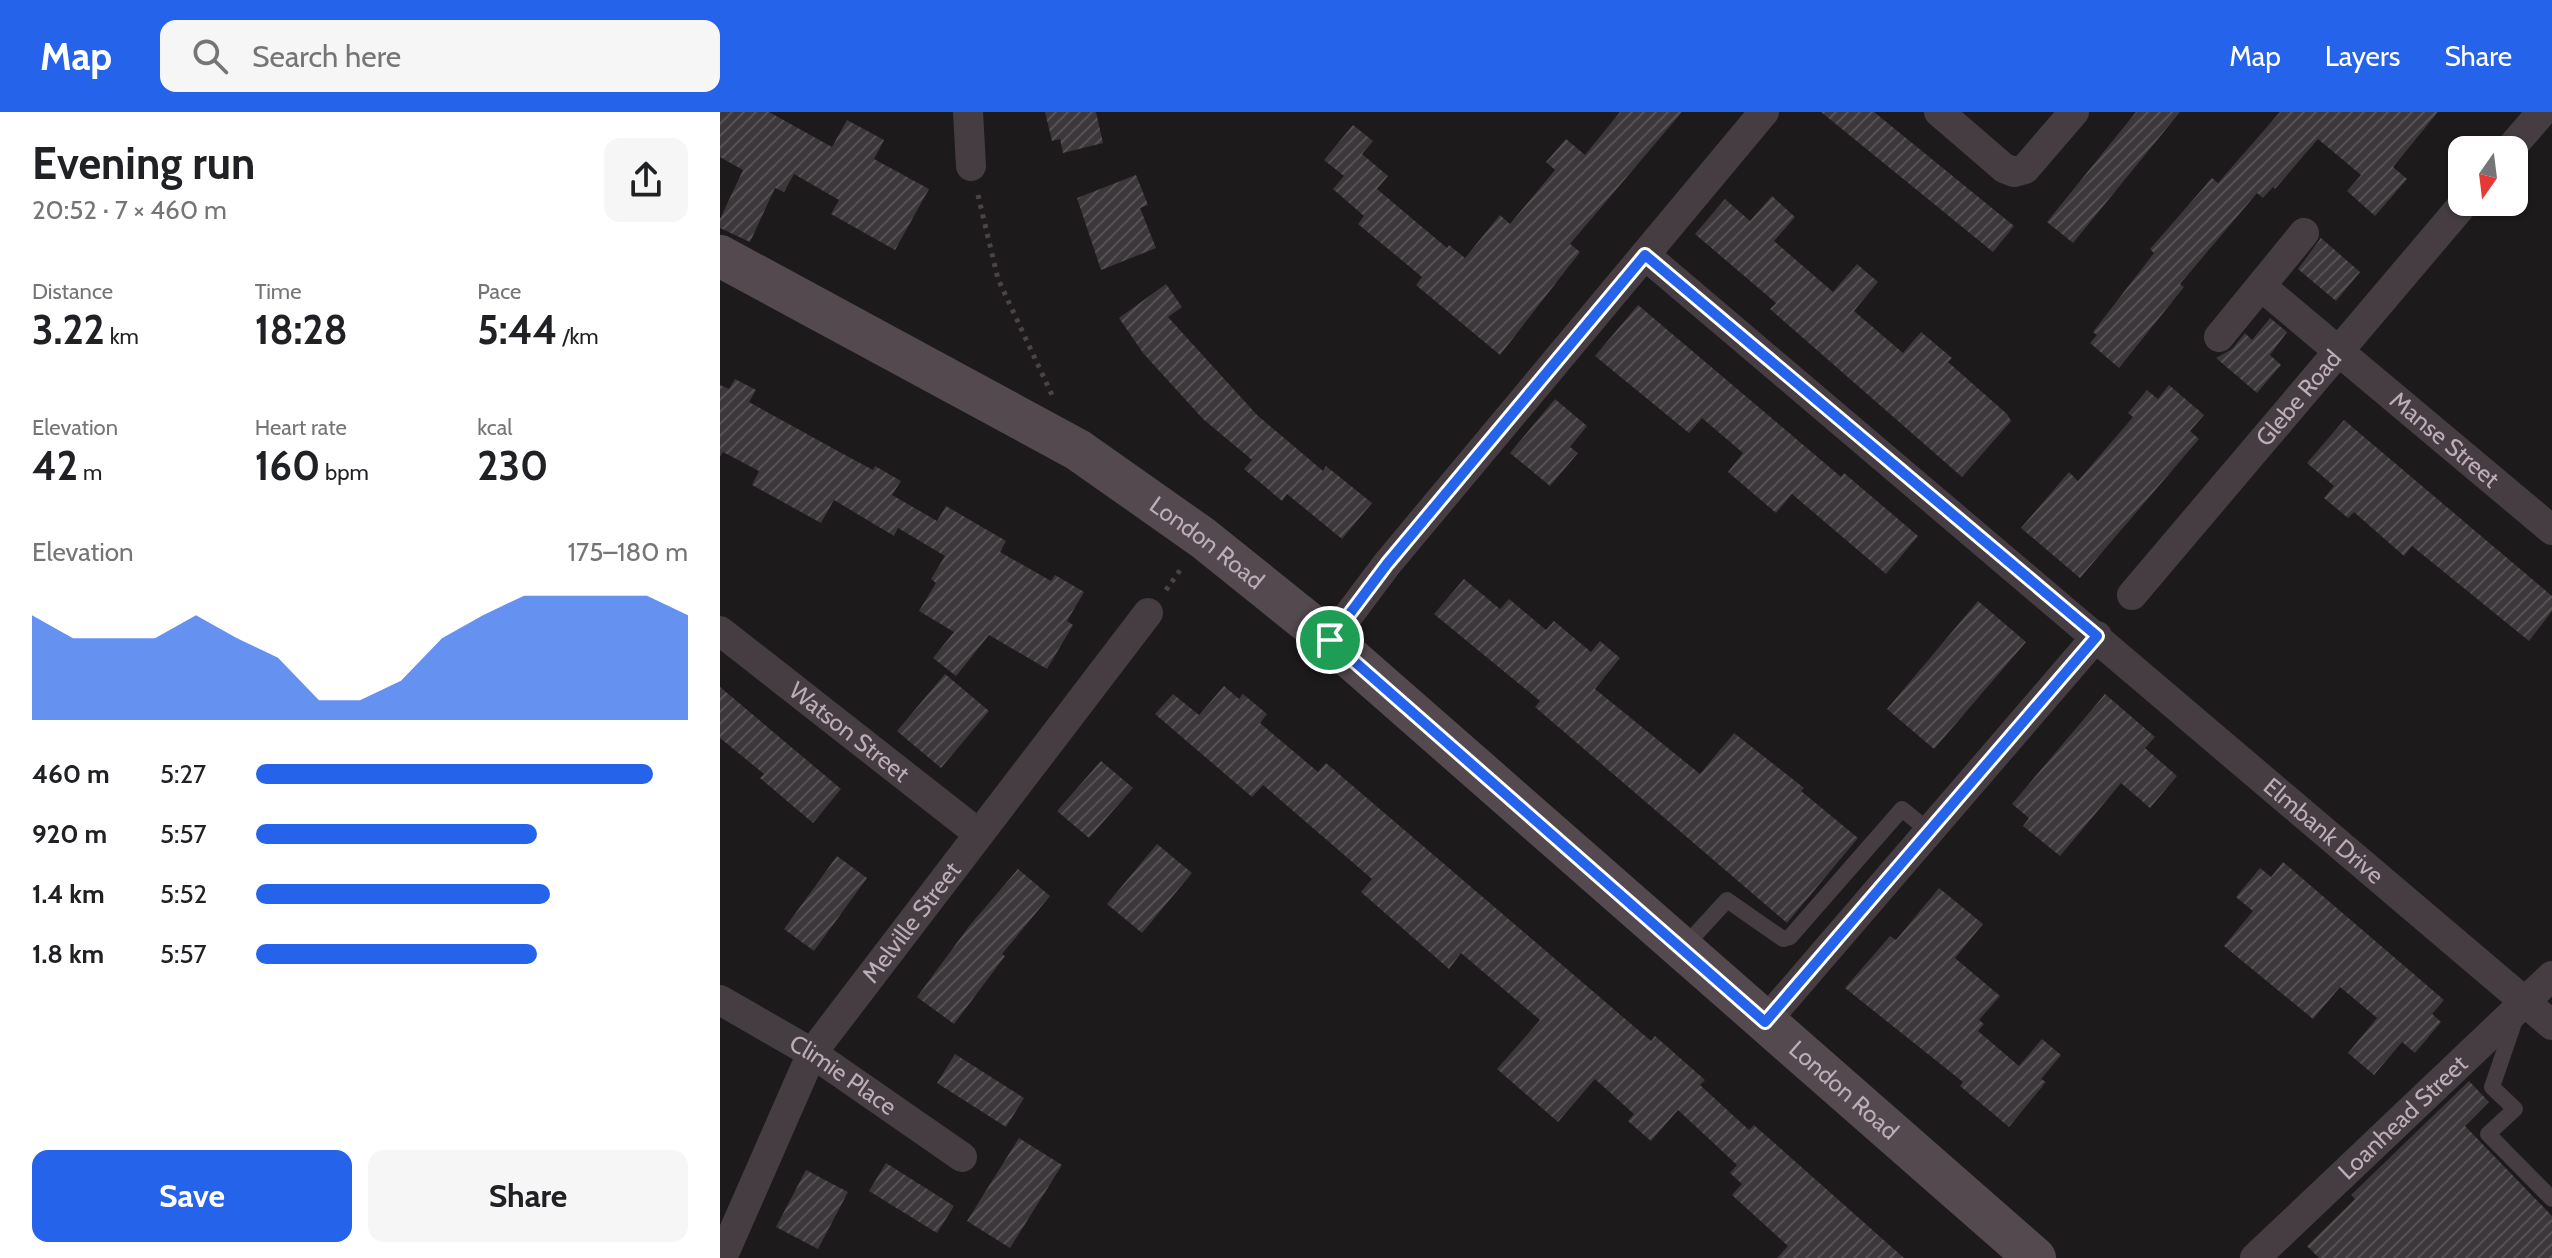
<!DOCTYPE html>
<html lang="en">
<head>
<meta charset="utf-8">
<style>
	body { margin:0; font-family:Cabin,sans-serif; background:#f6f6f6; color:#202124; height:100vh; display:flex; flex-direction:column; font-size:30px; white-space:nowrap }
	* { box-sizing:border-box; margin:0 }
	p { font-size:26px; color:#757577 }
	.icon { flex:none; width:44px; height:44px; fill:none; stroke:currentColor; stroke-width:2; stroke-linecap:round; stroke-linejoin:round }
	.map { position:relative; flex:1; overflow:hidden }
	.drawer { display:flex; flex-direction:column; background:#fff; width:720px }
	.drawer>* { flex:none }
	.needle { width:52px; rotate:194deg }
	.controls { position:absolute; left:1728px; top:24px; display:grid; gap:16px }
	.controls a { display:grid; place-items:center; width:80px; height:80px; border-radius:16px; background:#fff; box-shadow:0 2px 6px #0004; font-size:40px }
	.pin { position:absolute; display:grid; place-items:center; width:68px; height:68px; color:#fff; margin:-34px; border:4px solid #fff; border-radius:50%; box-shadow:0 2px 8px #0007 }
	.round { display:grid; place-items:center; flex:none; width:84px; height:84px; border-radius:16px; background:#f6f6f6 }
	.headline { display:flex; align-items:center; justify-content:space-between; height:136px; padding:0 32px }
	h1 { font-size:44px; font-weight:700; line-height:60px }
	.metrics { display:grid; grid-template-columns:repeat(3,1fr); gap:12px; height:136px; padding:8px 32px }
	.metrics div { display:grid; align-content:center }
	.metrics b { font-size:40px; font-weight:700 }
	.metrics small { font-size:22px; font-weight:400 }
	.metrics p { font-size:22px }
	.chart { height:224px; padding:16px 32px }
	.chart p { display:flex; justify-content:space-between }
	.chart svg { width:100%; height:144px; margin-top:8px; fill:#2563eb; opacity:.7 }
	.cta { display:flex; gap:16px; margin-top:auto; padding:16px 32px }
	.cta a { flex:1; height:92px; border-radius:16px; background:#2563eb; color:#fff; font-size:32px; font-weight:700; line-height:92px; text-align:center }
	.cta a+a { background:#f6f6f6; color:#202124 }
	ul { padding:0 32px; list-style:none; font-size:26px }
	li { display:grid; grid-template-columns:128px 96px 1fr; align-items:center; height:60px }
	li i { height:20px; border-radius:10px; background:#2563eb }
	header { display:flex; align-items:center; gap:48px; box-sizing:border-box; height:112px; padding:0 40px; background:#2563eb; color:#fff }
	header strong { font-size:38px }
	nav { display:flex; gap:44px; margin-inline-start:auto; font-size:28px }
	.search { width:560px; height:72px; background:#f6f6f6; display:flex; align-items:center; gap:20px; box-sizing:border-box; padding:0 28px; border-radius:16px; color:#757577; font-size:30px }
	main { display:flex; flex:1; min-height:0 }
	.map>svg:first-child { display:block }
	.building { fill:url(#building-hatch) }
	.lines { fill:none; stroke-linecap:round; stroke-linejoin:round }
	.path { stroke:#4c4349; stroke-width:5; stroke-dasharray:4 6; stroke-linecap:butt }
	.lane { stroke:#453d41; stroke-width:16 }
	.street { stroke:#453d41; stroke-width:30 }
	.secondary { stroke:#53494f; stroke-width:42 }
	.route-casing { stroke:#fff; stroke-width:16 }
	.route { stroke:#2563eb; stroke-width:10 }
	.labels { text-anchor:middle; stroke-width:6; stroke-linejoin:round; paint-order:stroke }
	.street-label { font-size:24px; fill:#beacb9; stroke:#181517 }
</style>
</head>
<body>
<header>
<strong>Map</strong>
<div class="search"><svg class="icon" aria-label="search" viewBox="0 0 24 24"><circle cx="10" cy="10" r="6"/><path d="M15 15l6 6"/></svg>Search here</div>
<nav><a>Map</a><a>Layers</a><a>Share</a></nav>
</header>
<main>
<section class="drawer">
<div class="headline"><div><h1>Evening run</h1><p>20:52 · 7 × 460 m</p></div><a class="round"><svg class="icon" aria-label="share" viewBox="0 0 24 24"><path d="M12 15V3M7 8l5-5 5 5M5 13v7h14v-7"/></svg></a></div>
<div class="metrics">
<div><p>Distance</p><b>3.22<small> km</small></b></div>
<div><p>Time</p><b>18:28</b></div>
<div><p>Pace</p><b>5:44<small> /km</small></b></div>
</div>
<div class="metrics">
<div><p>Elevation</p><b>42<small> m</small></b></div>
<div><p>Heart rate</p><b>160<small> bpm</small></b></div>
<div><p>kcal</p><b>230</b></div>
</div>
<div class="chart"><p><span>Elevation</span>175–180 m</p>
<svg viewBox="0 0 160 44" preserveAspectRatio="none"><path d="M0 44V12L10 19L20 19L30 19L40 12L50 19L60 25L70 38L80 38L90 32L100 19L110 12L120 6L130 6L140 6L150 6L160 12V44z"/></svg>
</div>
<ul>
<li><b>460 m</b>5:27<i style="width:92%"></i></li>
<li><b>920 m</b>5:57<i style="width:65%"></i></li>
<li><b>1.4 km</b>5:52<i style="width:68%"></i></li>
<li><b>1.8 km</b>5:57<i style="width:65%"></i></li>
</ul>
<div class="cta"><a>Save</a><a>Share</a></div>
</section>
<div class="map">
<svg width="1832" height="1146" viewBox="0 0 1832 1146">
	<defs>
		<pattern id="building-hatch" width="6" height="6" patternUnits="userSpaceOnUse" patternTransform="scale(2)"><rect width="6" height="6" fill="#3c373a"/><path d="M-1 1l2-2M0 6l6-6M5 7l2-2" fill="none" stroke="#565154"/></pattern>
	</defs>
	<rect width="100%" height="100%" fill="#1d1a1c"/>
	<!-- building -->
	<g class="building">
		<path d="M0,0h49l63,35 15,-27 37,20 -10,19 55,30 -34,61 -64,-36 8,-14 -45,-26 -10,18 -9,-4 -25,54 -30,-14v-9l23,-49 -23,-13z"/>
		<path d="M325,0h51l7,31 -40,10 -3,-14 -8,2z"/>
		<path d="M900,0h62l-112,132 10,8 -80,103 -84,-70 6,-8 -64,-53 6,-8 -31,-27 11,-13 -20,-16 29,-35 20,16 -11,13 26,22 -11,13 70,59 2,-3 16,13 35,-43 10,9 45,-54 -9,-8 20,-23 19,16z"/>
		<path d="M1101,0h53l140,114 -21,26z"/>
		<path d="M1416,0h44l-107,131 -26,-21z"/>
		<path d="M1560,0h158l-45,55 14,12 -32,37 -28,-25 14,-16 -43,-36 -43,50 -2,-2 -10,11 -6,-5 -77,91 4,3 -65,81 -29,-25 7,-8 -4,-3 61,-79 -4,-4 62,-71 6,5z"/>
		<path d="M416,63l12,30 -8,3 16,40 -55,22 -24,-72z"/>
		<path d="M1052,84l23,21 -21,24 59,51 24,-28 21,18 -24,29 49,42 18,-21 31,26 -4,4 59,52 4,7 -49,56 -192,-168 6,-6 -81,-69 30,-35 25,22z"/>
		<path d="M1601,126l39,34 -24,29 -38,-32z"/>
		<path d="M446,172l16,23 -14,10 89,98 66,56 3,-5 46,37 -30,36 -55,-45 -5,7 -38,-32 8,-9 -49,-41 -60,-66 -24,-35z"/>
		<path d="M918,193l203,172 3,-4 74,63 -32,38 -94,-80 -16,19 -48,-41 15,-19 -41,-35 -13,15 -94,-77z"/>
		<path d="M1550,206l17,14 -17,23 11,10 -24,28 -41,-35 16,-9 13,-16 7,7z"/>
		<path d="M15,267l21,11 -7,12 96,53 28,15 2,-4 26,15 -9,14 45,26 9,-15 60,35 -6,11 51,29 4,-6 29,17 -17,29 6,4 -26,44 -58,-34 -33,41 -23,-18 21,-26 -35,-21 17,-28 -5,-4 14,-23 -47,-28 -4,8 -60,-36 -13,23 -69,-38 7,-14 -36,-19 -3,5v-72l9,4z"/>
		<path d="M1449,273l35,30 -14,16 9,8 -119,139 -59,-50 48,-56 9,9 55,-64 -5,-4 19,-23 11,9z"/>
		<path d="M835,287l32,27 -17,21 8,6 -28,33 -40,-33z"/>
		<path d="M1624,308l208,176v15l-23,30 -117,-95 -8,10 -50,-44 -6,6 -24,-20 10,-12 -27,-23z"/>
		<path d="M744,467l36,30 9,-10 37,31 8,-9 37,31 9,-11 20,17 -25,31 105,85 34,-41 70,55 -3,3 57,47 -71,85 -252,-216 5,-6 -106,-87z"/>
		<path d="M1258,489l48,41 -92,107 -47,-40z"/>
		<path d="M225,562l44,37 -48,57 -44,-37z"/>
		<path d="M504,574l15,13 4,-5 24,20 -7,9 58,49 8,-9 325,278 4,-5 50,44 -5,5 49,45 5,-5 150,133h-127l11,-12 -56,-51 10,-11 -12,-11 7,-8 -59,-55 -27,31 -23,-20 6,-7 -39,-35 -37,43 -61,-53 43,-49 -79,-67 -12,16 -88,-77 11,-13 -109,-94 -11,12 -97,-83 18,-20 26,21z"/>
		<path d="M0,575l121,102 -28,34 -53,-45 4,-4 -44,-36z"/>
		<path d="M1385,582l50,43 -10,11 32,28 -27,32 -29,-25 -61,73 -37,-30 6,-8 -17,-14z"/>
		<path d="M381,649l32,27 -44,50 -32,-27z"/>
		<path d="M437,732l35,29 -50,60 -35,-29z"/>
		<path d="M117,744l30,22 -53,73 -30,-22z"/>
		<path d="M1563,750l161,138 -12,14 9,8 -26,31 -13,-11 -28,33 -26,-22 29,-35 -37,-31 -27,32 -89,-73 29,-35 -17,-14 24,-29 11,9z"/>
		<path d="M298,757l32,27 -48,58 3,2 -51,68 -37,-27 53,-72z"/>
		<path d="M1219,776l44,36 -28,34 45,38 -21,24 5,4 -6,7 41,35 23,-27 19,16 -20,24 5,3 -37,45 -49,-41 3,-4 -118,-94 45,-52 6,4z"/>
		<path d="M235,942l69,44 -18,29 -69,-44z"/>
		<path d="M1749,969l20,21 -24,24 87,90v42h-233l-12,-12 48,-47 -4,-4z"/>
		<path d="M299,1026l43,27 -52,83 -43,-27z"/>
		<path d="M166,1051l68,43 -17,27 -68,-42z"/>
		<path d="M86,1058l42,22 -30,57 -42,-22z"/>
	</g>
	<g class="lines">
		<!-- path -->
		<g class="path">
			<path d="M258,83l20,84 54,116"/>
			<path d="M446,478l17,-24"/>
		</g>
		<!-- lane -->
		<g class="lane">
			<path d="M963,836l44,-48 56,39 7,-2 112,-128 27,22"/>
			<path d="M1795,908l-23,67 23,22 -27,25 64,65"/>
		</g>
		<!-- street -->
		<g class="street">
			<path d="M248,0l3,54"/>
			<path d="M1219,0l65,56 10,4 11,-3 49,-57"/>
			<path d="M1789,38l33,-38"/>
			<path id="s1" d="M925,143l907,770"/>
			<path id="s2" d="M1542,175l290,243"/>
			<path d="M1499,225l85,-104"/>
			<path id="s3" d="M1412,483l333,-393"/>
			<path id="s4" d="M0,519l259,203"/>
			<path d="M610,528l57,-76 377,-452"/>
			<path id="s5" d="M0,888l92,53 150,104"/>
			<path d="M1045,910l332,-386"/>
			<path id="s6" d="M2,1146l90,-205 336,-440"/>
			<path id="s7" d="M1535,1146l297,-282"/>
		</g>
		<!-- secondary -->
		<path class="secondary" id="s8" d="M0,144l358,194 125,88 127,102 705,618"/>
	</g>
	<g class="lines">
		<!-- route casing -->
		<g class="route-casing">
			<path id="route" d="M925,143l452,381 -332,386 -435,-382 57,-76z"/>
		</g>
		<!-- route -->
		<use href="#route" class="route"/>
	</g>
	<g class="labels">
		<!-- street labels -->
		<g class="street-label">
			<text dy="8" stroke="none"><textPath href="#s3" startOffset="258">Glebe Road</textPath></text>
			<text dy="8" stroke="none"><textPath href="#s2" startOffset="238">Manse Street</textPath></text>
			<text dy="8" stroke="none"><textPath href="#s8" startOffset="566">London Road</textPath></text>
			<text dy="8" stroke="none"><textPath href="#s4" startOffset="164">Watson Street</textPath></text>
			<text dy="8" stroke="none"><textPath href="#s1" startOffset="890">Elmbank Drive</textPath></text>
			<text dy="8" stroke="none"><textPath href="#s6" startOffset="388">Melville Street</textPath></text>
			<text dy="8" stroke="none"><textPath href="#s5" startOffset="144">Climie Place</textPath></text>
			<text dy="8" stroke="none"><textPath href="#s8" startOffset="1406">London Road</textPath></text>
			<text dy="8" stroke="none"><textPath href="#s7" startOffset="204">Loanhead Street</textPath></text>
		</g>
	</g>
</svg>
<div class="controls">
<a><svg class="needle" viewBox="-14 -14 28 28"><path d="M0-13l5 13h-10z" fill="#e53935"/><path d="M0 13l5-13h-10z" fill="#757577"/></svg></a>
</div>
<div class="pin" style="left:610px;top:528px;background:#1e9e55"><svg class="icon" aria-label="arrive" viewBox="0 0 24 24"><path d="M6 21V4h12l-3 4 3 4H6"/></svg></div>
</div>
</main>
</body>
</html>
